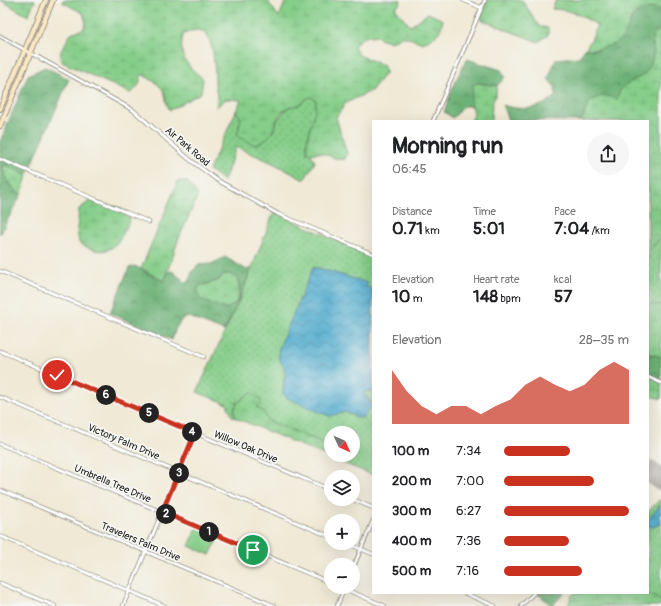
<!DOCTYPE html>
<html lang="en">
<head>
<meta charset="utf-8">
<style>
	body { margin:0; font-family:Pangolin,sans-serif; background:#f6f6f6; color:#202124; height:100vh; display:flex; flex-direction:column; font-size:15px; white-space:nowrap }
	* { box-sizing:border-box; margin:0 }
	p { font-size:13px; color:#757577 }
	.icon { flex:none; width:22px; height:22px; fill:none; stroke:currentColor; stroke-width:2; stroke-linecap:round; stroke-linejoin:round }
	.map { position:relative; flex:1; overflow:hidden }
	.side { position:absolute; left:372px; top:120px; width:277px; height:474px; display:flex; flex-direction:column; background:#fff; border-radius:0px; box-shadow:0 4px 16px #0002 }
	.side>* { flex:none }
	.needle { width:26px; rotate:134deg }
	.controls { position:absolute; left:324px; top:426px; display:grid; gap:8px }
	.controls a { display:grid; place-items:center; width:36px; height:36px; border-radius:50%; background:#fff; box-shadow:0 4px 16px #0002; font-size:20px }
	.pin { position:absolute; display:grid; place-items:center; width:34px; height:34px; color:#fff; margin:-17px; border:2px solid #fff; border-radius:50%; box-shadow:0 1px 4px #0007 }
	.km { position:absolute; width:20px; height:20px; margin:-10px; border-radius:50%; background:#222; color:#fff; font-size:11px; line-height:20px; text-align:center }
	.round { display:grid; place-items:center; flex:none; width:42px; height:42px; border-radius:21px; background:#f6f6f6 }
	.head { display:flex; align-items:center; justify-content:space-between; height:68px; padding:0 20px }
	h1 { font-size:22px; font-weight:700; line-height:30px }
	.stats { display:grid; grid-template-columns:repeat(3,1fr); gap:6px; height:68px; padding:4px 20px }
	.stats div { display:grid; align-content:center }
	.stats b { font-size:17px; font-weight:700 }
	.stats small { font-size:11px; font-weight:400 }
	.stats p { font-size:11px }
	.chart { height:112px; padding:8px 20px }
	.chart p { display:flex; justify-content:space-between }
	.chart svg { width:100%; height:72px; margin-top:4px; fill:#c8321e; opacity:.7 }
	ul { padding:0 20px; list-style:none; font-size:13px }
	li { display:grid; grid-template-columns:64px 48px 1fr; align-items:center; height:30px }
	li i { height:10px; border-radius:5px; background:#c8321e }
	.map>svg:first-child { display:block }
	.grass { fill:url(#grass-dots); stroke:#517553 }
	.forest { fill:url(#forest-crowns); stroke:#446649; fill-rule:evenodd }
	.wetland { fill:url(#wetland-marsh); stroke:#517553 }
	.green { fill:#86ce8a; stroke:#517553 }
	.water { fill:url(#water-waves); stroke:#366374 }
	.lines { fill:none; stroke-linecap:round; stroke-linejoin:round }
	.runway { stroke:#868278; stroke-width:21 }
	.minor-casing { stroke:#868278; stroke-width:4.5 }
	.secondary-casing { stroke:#868278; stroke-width:6 }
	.minor { stroke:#fff; stroke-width:3 }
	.secondary { stroke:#fae7c3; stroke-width:4.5 }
	.route-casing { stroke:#fff; stroke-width:8 }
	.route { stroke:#c8321e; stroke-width:5 }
	.labels { text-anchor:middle; stroke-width:3.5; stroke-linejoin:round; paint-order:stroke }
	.street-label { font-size:10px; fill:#1c1c1c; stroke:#f6f6f2 }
</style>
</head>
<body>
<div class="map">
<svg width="661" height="606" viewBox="0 0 661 606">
	<defs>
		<pattern id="grass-dots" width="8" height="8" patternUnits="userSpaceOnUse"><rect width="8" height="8" fill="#86ce8a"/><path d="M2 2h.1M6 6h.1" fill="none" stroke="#73b076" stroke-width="1.8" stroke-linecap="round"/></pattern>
		<pattern id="forest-crowns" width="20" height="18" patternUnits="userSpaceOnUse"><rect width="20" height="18" fill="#6cb176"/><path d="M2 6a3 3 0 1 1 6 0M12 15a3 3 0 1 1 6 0" fill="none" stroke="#588f60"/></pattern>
		<pattern id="wetland-marsh" width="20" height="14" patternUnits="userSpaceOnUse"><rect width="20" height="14" fill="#86ce8a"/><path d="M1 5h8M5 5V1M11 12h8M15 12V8" fill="none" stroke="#73b076"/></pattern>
		<pattern id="water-waves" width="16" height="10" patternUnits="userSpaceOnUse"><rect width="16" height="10" fill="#4faacd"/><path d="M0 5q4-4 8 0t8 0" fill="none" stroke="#418aa6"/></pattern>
	</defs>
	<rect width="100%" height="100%" fill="#f6f6f2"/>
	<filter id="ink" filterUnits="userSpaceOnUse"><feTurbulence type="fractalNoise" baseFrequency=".025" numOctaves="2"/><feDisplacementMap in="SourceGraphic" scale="8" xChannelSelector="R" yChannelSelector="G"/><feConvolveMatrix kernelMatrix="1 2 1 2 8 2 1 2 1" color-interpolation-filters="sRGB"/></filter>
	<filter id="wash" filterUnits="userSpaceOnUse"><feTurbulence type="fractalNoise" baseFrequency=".012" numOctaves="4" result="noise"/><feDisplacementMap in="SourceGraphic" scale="16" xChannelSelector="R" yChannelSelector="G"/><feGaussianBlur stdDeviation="0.9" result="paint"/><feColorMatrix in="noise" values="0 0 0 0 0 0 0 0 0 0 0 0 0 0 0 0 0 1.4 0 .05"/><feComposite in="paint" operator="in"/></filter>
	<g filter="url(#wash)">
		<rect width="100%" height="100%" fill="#f0e9d5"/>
		<!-- grass -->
		<g class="grass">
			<path d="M310,97l6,2c0,15 -4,32 -10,45l9,18 -11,18 -31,-17 -37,-16 -12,34 -15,-11 27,-59 5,7 -4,18 8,3 28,-7 4,-11 11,-14 6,-1z"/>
			<path d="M274,212l99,45v32l-7,-2 2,-4 -50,-15h-5l-34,80v10l6,12 -2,23 46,22 17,-3 13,6h4l9,-13 -2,-5 -7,-7 5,-2 5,1v83l-35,-14 4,-3 -2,-3h13v-22h-22v13l-63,-25 -5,-10 -7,-4 3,-4 -14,-7 -11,11 2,11 -4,-2 -5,-12 -30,-12 41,-89z"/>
			<path d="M661,236v69l-13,-1v-52z"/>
			<path d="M660,499l1,7 -13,14v-8z"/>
			<path d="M648,523l2,2 10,-1 1,1v76l-16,-8h3z"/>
		</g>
		<!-- forest -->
		<g class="forest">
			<path d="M652,7l9,2v22l-2,-1 -7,6 2,22 -4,10 -7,7 -11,7 -15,19c-25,-5 -27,-4 -36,20l-73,-1 -6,-15c21,6 37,5 54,-9l-1,-9 -7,-8 8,-20 23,-2 6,-8 11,1 32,-22 5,-12 9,-6z"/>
			<path d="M467,59l34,11 4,7 -8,9 -20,-3 -6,19 1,4h-8l-11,12 -9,-6 10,-28z"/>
			<path d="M45,67l24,12 -42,97 -14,-8 -11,2 8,15 11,10 -21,39v-92l28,-67z"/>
			<path d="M225,257l22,13 4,-2 -13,35 -14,28 -35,-14 -7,2 -6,9 -4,12 -62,-27 19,-45 6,-2 28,15 3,-9 6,-1 13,11h4l3,-10 6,-7 13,-1zM229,274l8,4 3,7 -1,14 -14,9 -17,-5 -3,-19c11,0 15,-8 24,-10z"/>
			<path d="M648,353l13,4v23l-13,-6z"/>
			<path d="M537,593h27l-12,13z"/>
		</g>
		<!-- wetland -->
		<g class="wetland">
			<path d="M0,0h35l-7,16z"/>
			<path d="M63,0h206v3l10,14 7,-17h115l-1,4 -5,4 15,18 18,-13 15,7c-2,14 -9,18 -20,23l-17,-6h-6l-8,5 -13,-4 -3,-3 -15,3 -7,8 5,9 24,10 3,7 -15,19 -25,12 -10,14 11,37 -2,5c-10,2 -17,-6 -26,-6 -5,0 -7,2 -12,-1 -2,-17 9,-35 9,-52l-6,-3c-4,2 -7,5 -10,7 -4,3 -9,2 -13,4 -17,11 -8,29 -32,37l-18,-9 4,-18 -5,-7 5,-11 -15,-1 -10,8c3,-10 -1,-17 -1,-27 -1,-18 0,-65 -32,-45 -5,23 4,30 20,44l-2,14 -31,17c-6,-9 -3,-11 -6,-18 -3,-8 -16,-14 -23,-18 0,8 -3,15 -11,19l-68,-31 -2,-3 1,-8 10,-18 12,-4 3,-6 -3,-10 -21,-11z"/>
			<path d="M488,0h34l17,26 9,2v7l-10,7 -56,-22 -1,-5z"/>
			<path d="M556,0h105v9c-9,-2 -23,-2 -29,8 -3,6 -4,14 -9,20 -9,10 -26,13 -38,12l6,-9 6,-15c-15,-9 -28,-16 -45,-16z"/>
			<path d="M659,30l2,1v205l-13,16v-131h-67l9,-20c11,-5 16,-7 27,-1 4,-29 44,-11 35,-64z"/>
			<path d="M477,83l20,3 -1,8 -4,10 -1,17h-20l3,-7 -3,-12 2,-17z"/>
			<path d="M7,165l20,11 -6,19c-7,-7 -20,-18 -18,-29z"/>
			<path d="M178,181l10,1 10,13 -19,43 -15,43 -23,-12z"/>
			<path d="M90,201l31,7 9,11c-12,27 -21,42 -51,24l-2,-14 2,-20z"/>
			<path d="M229,274l8,4c4,11 3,30 -13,30 -8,-1 -16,-6 -24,-9l-3,-7 2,-6 19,-5 6,-6z"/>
			<path d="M648,304l13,1v52l-13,-4z"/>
			<path d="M648,374l13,6v19l-13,-4z"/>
			<path d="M251,393l9,6 2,4 -6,4 7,4 5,10 63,25v9h9l3,3 -5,3 -102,-43 -2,-6 3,-10 4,-1 4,-5z"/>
			<path d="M574,593c21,0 72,-6 87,8v5h-93l3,-9z"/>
		</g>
		<!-- green -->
		<path class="green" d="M197,528l21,10 -8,17 -21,-9z"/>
		<!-- water -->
		<g class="water">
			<path d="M313,268h5l50,15 -2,4 7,2v103l-5,-1 -5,2 9,12 -9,13h-4l-13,-6 -17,4 -42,-18 -4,-5 2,-23 -6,-12v-10z"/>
			<path d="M660,505l1,20 -2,-1 -5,3 -5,-1 -1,-6z"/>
		</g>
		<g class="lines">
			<!-- runway -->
			<path class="runway" d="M648,470l13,10"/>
		</g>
	</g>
	<g filter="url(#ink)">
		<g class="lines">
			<!-- minor casing -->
			<g class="minor-casing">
				<g id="minor">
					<path d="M463,0l19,8"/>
					<path d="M0,36l133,74 56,49 28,21 61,34 95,40"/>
					<path d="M433,121l52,-121"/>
					<path d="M0,159l149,63"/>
					<path d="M0,271l204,86"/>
					<path d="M0,351l331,139"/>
					<path d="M648,377l13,6"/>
					<path d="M0,397l331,140"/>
					<path d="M0,444l331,139"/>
					<path d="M0,490l275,116"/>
					<path d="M352,499l21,9"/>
					<path d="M0,536l165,70"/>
					<path d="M346,543l27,11"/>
					<path d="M353,568l20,-47"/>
					<path d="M0,583l55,23"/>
					<path d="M340,587l45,19"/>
					<path d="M464,593l31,13"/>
					<path d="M123,606l72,-173"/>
					<path d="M337,606l8,-19"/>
					<path d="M521,606l13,-13"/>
				</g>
			</g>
			<!-- secondary casing -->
			<g class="secondary-casing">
				<g id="secondary">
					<path d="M0,109l46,-109"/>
					<path d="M0,126l53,-126"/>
				</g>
			</g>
			<!-- minor -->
			<use href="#minor" class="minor"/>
			<!-- secondary -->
			<use href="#secondary" class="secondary"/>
		</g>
	</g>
	<g class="lines" filter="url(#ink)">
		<!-- route casing -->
		<g class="route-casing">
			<path id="route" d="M57,375l138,58 -33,79 91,38"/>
		</g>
		<!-- route -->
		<use href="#route" class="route"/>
	</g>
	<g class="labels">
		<!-- street labels -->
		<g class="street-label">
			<text transform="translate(188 146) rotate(40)" y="4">Air Park Road</text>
			<text transform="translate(124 441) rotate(23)" y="4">Victory Palm Drive</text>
			<text transform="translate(246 446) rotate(23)" y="4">Willow Oak Drive</text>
			<text transform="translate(113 483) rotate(23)" y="4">Umbrella Tree Drive</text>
			<text transform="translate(141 541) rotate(23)" y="4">Travelers Palm Drive</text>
		</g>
	</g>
</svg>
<div class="controls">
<a><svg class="needle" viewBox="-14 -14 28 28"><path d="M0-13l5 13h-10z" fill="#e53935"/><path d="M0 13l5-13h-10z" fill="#757577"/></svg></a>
<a><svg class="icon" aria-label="layers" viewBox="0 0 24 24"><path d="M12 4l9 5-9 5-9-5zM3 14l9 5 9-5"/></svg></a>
<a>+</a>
<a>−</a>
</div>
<div class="pin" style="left:253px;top:550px;background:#1e9e55"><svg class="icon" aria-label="arrive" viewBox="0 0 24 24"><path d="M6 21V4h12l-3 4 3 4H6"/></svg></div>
<div class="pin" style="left:57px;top:375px;background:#d93025"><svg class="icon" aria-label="check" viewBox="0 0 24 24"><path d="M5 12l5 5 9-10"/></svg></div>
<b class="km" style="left:209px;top:532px">1</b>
<b class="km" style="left:166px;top:514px">2</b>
<b class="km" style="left:179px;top:473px">3</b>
<b class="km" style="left:192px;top:432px">4</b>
<b class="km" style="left:149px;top:413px">5</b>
<b class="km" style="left:106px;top:395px">6</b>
<section class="side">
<div class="head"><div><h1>Morning run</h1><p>06:45</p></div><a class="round"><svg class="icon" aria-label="share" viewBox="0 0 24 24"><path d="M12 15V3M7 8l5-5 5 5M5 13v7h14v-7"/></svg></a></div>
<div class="stats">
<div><p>Distance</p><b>0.71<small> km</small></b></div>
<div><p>Time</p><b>5:01</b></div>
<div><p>Pace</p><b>7:04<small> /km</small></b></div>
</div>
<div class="stats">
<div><p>Elevation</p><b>10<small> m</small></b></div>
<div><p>Heart rate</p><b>148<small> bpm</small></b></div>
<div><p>kcal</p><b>57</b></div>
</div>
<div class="chart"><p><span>Elevation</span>28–35 m</p>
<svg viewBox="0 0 160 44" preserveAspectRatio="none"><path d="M0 44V11L10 24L20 33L30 38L40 33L50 33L60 38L70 33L80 29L90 20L100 15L110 20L120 24L130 20L140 11L150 6L160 11V44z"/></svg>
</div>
<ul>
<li><b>100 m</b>7:34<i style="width:53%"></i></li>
<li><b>200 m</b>7:00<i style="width:72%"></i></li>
<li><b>300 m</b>6:27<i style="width:100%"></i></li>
<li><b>400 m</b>7:36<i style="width:52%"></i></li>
<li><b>500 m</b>7:16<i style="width:62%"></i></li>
</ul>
</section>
</div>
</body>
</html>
